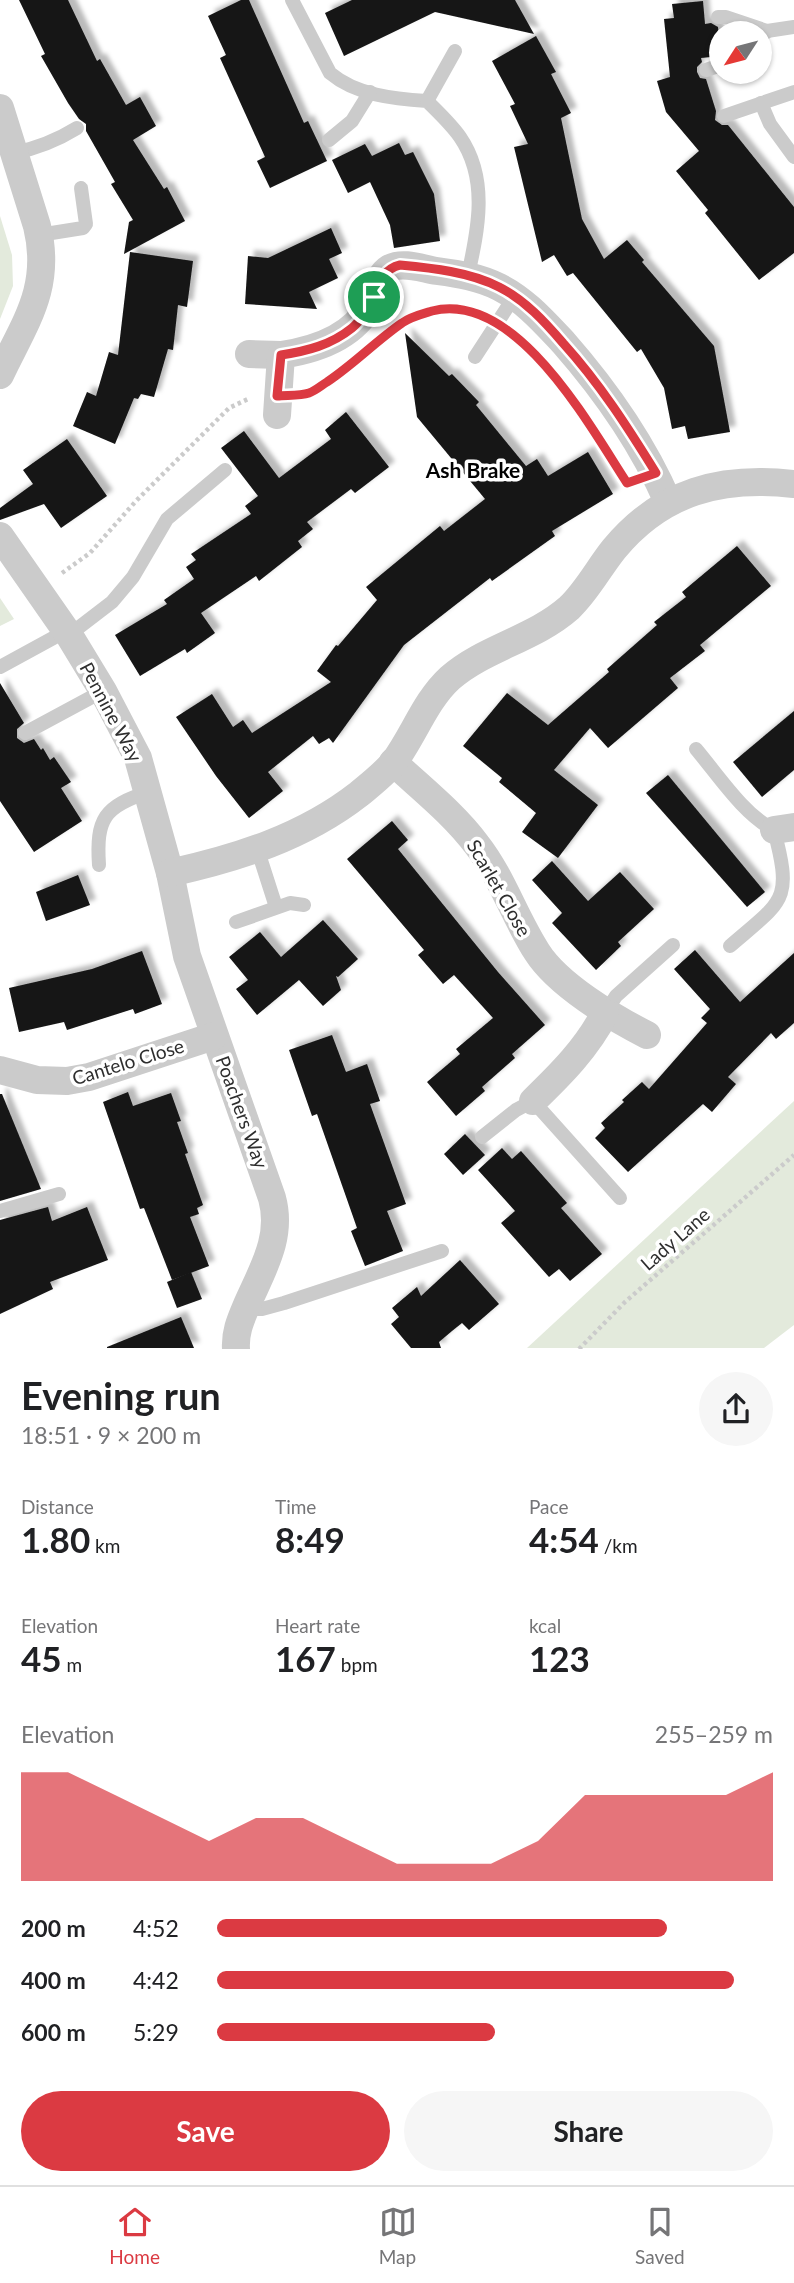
<!DOCTYPE html>
<html lang="en">
<head>
<meta charset="utf-8">
<style>
	body { margin:0; font-family:Lato,sans-serif; background:#f6f6f6; color:#202124; height:100vh; display:flex; flex-direction:column; font-size:26px; white-space:nowrap }
	* { box-sizing:border-box; margin:0 }
	p { font-size:23px; color:#757577 }
	.icon { flex:none; width:38px; height:38px; fill:none; stroke:currentColor; stroke-width:2; stroke-linecap:round; stroke-linejoin:round }
	.map { position:relative; height:1349px; overflow:hidden }
	.details { display:flex; flex-direction:column; background:#fff; flex:1 }
	.details>* { flex:none }
	.needle { width:46px; rotate:234deg }
	.buttons { position:absolute; left:709px; top:21px; display:grid; gap:14px }
	.buttons a { display:grid; place-items:center; width:63px; height:63px; border-radius:50%; background:#fff; box-shadow:0 2px 5px #0004; font-size:35px }
	.pin { position:absolute; display:grid; place-items:center; width:60px; height:60px; color:#fff; margin:-30px; border:4px solid #fff; border-radius:50%; box-shadow:0 2px 7px #0007 }
	.round { display:grid; place-items:center; flex:none; width:74px; height:74px; border-radius:37px; background:#f6f6f6 }
	.summary { display:flex; align-items:center; justify-content:space-between; height:119px; padding:0 21px }
	h1 { font-size:38px; font-weight:700; line-height:52px }
	.figures { display:grid; grid-template-columns:repeat(3,1fr); gap:10px; height:119px; padding:7px 21px }
	.figures div { display:grid; align-content:center }
	.figures b { font-size:35px; font-weight:700 }
	.figures small { font-size:19px; font-weight:400 }
	.figures p { font-size:19px }
	.chart { height:196px; padding:14px 21px }
	.chart p { display:flex; justify-content:space-between }
	.chart svg { width:100%; height:126px; margin-top:7px; fill:#db3a42; opacity:.7 }
	.cta { display:flex; gap:14px; margin-top:auto; padding:14px 21px }
	.cta a { flex:1; height:80px; border-radius:42px; background:#db3a42; color:#fff; font-size:28px; font-weight:700; line-height:80px; text-align:center }
	.cta a+a { background:#f6f6f6; color:#202124 }
	ul { padding:0 21px; list-style:none; font-size:23px }
	li { display:grid; grid-template-columns:112px 84px 1fr; align-items:center; height:52px }
	li i { height:18px; border-radius:9px; background:#db3a42 }
	.dock { display:flex; justify-content:space-around; align-items:center; height:98px; border-top:2px solid #e0e0e0; background:#fff; font-size:19px; color:#757577 }
	.dock a { display:grid; justify-items:center; gap:4px }
	.dock .current { color:#db3a42 }
	.map>svg:first-child { display:block }
	.green { fill:#e3eadc }
	.building { fill:#151515; filter:url(#shadow) }
	.lines { fill:none; stroke-linecap:round; stroke-linejoin:round }
	.path { stroke:#cbcbcb; stroke-width:4.5; stroke-dasharray:3.5 3.5; stroke-linecap:butt }
	.lane { stroke:#cbcbcb; stroke-width:14 }
	.street { stroke:#cbcbcb; stroke-width:28 }
	.route-casing { stroke:#fff; stroke-width:14 }
	.route { stroke:#db3a42; stroke-width:9 }
	.labels { text-anchor:middle; stroke-width:7; stroke-linejoin:round; paint-order:stroke }
	.street-label { font-size:19px; fill:#2e2e2e; stroke:#fff }
	.neighbourhood-label { font-size:21px; font-weight:bold; fill:#000; stroke:#fff }
</style>
</head>
<body>
<div class="map">
<svg width="794" height="1349" viewBox="0 0 794 1349">
	<defs>
		<filter id="shadow"><feDropShadow dx="6" dy="-6" stdDeviation="2" flood-color="#0004"/></filter>
	</defs>
	<rect width="100%" height="100%" fill="#fff"/>
	<!-- green -->
	<g class="green">
		<path d="M0,216l12,39 1,31 -13,33z"/>
		<path d="M0,598l14,21 -14,7z"/>
		<path d="M794,1101v224l-30,23h-237z"/>
	</g>
	<!-- building -->
	<g class="building">
		<path d="M19,0h49l29,61 3,-2 26,46 14,-8 16,29 -23,14 31,49 3,-2 18,34 -61,33 5,-32 4,-2 -22,-36 4,-2 -29,-51v-7l-7,-5 -11,-16 -27,-47 4,-2z"/>
		<path d="M241,0h8l55,123 4,-2 19,40 -57,27 -13,-27 8,-4 -45,-99 6,-3 -18,-39z"/>
		<path d="M352,0h163l19,34 -99,-22 -91,44 -19,-43z"/>
		<path d="M703,1l2,23 6,-1 7,4 2,24 -9,1v5l-10,1 1,4 -5,5v5l3,6 6,1 10,32 -1,9 7,5h6l66,82v46l-35,27 -54,-67 3,-3 -32,-39 23,-20 -33,-39 -9,-31 13,-4 -6,-58 10,-1 -2,-14z"/>
		<path d="M536,36l20,36 -5,2 20,39 -10,5 21,101 22,40 23,-19 17,20 -2,2 72,84 16,86 -42,7 -3,-13 -13,3 -8,-41 -23,-39 -4,3 -64,-79 -6,3 -13,-21 -12,7 -28,-115 14,-3 -18,-38 5,-2 -23,-43z"/>
		<path d="M399,143l6,12 8,-3 21,42 6,47 -46,7 -4,-23 -20,-43 -22,11 -16,-33 33,-16 7,12z"/>
		<path d="M331,228l11,25 -13,6 9,19 -29,14 8,17 -72,-5 3,-48 20,2z"/>
		<path d="M130,252l63,9 -6,46 -9,-2 -5,45 -5,-1 -14,48 -13,-3 -3,5 -4,-1 -19,46 -42,-18 14,-34 9,4 13,-44 9,3z"/>
		<path d="M405,333l44,43 3,-2 27,28 -3,3 50,61 11,-7 11,17 40,-24 25,42 -61,37 3,5 -63,45 -2,-3 -86,67 -71,98 -4,-5 -10,6 -6,-8 -45,36 15,19 -34,27 -33,-42 -40,-59 36,-23 21,33 10,-7 9,13 79,-51 -14,-11 19,-26 2,1 39,-46 -11,-13 74,-61 4,5 41,-32 -68,-82z"/>
		<path d="M346,412l43,55 -34,26 -4,-4 -44,33 6,7 -15,12 4,6 -43,34 -3,-5 -55,37 14,20 -28,20 -2,-4 -45,27 -25,-41 52,-31 -3,-4 30,-21 -8,-12 10,-7 -5,-6 60,-40 -6,-8 13,-10 -37,-48 23,-17 35,47 52,-39 -6,-9z"/>
		<path d="M67,439l40,57 -46,32 -17,-24 -44,16v-12l33,-24 -10,-14z"/>
		<path d="M737,546l34,40 -71,59 5,6 -35,27 8,10 -70,60 -18,-20 -36,42 44,35 -40,53 -36,-26 14,-19 -37,-31 3,-4 -39,-32 44,-53 41,32 61,-53 -2,-3 50,-44 -3,-3 32,-25 -4,-5z"/>
		<path d="M0,683l24,40 -7,6v9l7,5 10,-4 7,11 2,-2 7,12 4,-3 17,25 -10,6 21,33 -48,31 -34,-51z"/>
		<path d="M794,711v59l-32,27 -29,-35z"/>
		<path d="M668,775l97,117 -18,15 -101,-114z"/>
		<path d="M392,821l16,19 -10,9 100,123 47,53 -33,29 3,4 -33,29 3,4 -29,25 -29,-34 33,-28 -4,-5 37,-31 -39,-43 -11,9 -25,-29 6,-5 -77,-91z"/>
		<path d="M552,861l36,40 32,-29 34,37 -36,33 3,4 -25,24 -44,-47 10,-10 -30,-33z"/>
		<path d="M78,875l12,30 -44,16 -10,-29z"/>
		<path d="M323,920l35,39 -20,18 -2,-1 5,14 -18,16 -24,-26 -42,35 -21,-26 12,-9 -19,-23 31,-25 21,25z"/>
		<path d="M695,950l45,52 54,-49v70l-18,16 -5,-6 -43,44 8,7 -24,28 -9,-8 -75,68 -33,-34 10,-10 -4,-5 23,-21 -2,-2 20,-18 7,7 58,-66 -6,-5 9,-9 -36,-40z"/>
		<path d="M142,951l20,53 -27,10 -2,-5 -66,21 -3,-8 -45,10 -10,-44 83,-19z"/>
		<path d="M332,1035l14,37 21,-8 13,37 -10,3 36,100 -19,7 16,40 -38,15 -14,-35 6,-3 -40,-114 -5,2 -23,-66z"/>
		<path d="M128,1092l5,14 38,-13 10,28 -4,1 11,31 -3,1 18,51 -6,3 2,6 -9,3 19,49 -37,14 -28,-72 -4,1 -37,-107z"/>
		<path d="M0,1094h2l39,95 -41,12z"/>
		<path d="M465,1134l20,21 -22,20 -19,-21z"/>
		<path d="M502,1148l10,11 9,-8 46,52 -6,5 41,46 -32,27 -11,-12 -10,8 -48,-54 14,-12 -37,-41z"/>
		<path d="M48,1207l4,14 35,-14 21,53 -58,22 3,7 -53,25v-94z"/>
		<path d="M460,1260l39,44 -30,26 -7,-7 -10,8 -13,11 2,6h-30l-20,-24 8,-7 -7,-9 25,-21 4,9z"/>
		<path d="M191,1272l11,27 -25,9 -10,-26z"/>
		<path d="M181,1317l13,31h-87v-1z"/>
	</g>
	<g class="lines">
		<!-- path -->
		<g class="path">
			<path d="M391,333c18,-17 40,-24 65,-25"/>
			<path d="M309,393l34,-22"/>
			<path d="M62,573l28,-20 46,-52 93,-93 19,-9"/>
			<path d="M579,1349l46,-47 169,-147"/>
		</g>
		<!-- lane -->
		<g class="lane">
			<path d="M292,0l38,73c26,22 64,26 97,28 11,11 24,23 33,36 29,42 18,93 8,138"/>
			<path d="M718,17h8l41,14 -7,7"/>
			<path d="M767,31l27,-4"/>
			<path d="M706,70l15,-5"/>
			<path d="M427,101l28,-50"/>
			<path d="M761,103l9,21 24,33"/>
			<path d="M724,116l70,-24"/>
			<path d="M329,140l23,-19 18,-29"/>
			<path d="M14,153c24,-5 42,-12 63,-25"/>
			<path d="M39,235l44,-7 3,-4 -5,-36"/>
			<path d="M475,357l39,-60"/>
			<path d="M69,635l43,-33 21,-25 34,-58 58,-49"/>
			<path d="M0,667l66,-36"/>
			<path d="M25,733l78,-42"/>
			<path d="M696,749c22,26 48,66 78,81 19,72 9,70 -44,116"/>
			<path d="M257,848l19,59"/>
			<path d="M99,865c-3,-46 5,-59 50,-73"/>
			<path d="M236,922l54,-19 14,2"/>
			<path d="M605,1013l11,-17 57,-51"/>
			<path d="M482,1137l34,-27 17,-9 87,97"/>
			<path d="M0,1211l59,-17"/>
			<path d="M246,1309h16l22,-6 158,-52"/>
		</g>
		<!-- street -->
		<g class="street">
			<path d="M0,108l37,118c15,62 -12,96 -37,149"/>
			<path d="M249,354l32,1"/>
			<path d="M277,415l4,-60c34,-5 72,-18 89,-50 7,-13 7,-29 20,-37 14,-7 33,1 47,3 22,3 42,6 62,16 26,13 45,35 64,55 43,49 79,100 105,160"/>
			<path d="M0,536l69,99 34,56 35,67 32,115 17,83 85,242c11,40 -10,72 -26,109 -6,14 -11,26 -10,42"/>
			<path d="M393,762c29,27 61,52 84,83 25,32 38,73 60,107 21,33 75,65 110,83"/>
			<path d="M774,830l20,-3"/>
			<path d="M170,873c68,-15 134,-36 189,-79 12,-10 25,-20 35,-32 20,-27 31,-61 56,-84 34,-30 84,-39 119,-70 18,-17 29,-39 45,-59 48,-58 107,-73 180,-65"/>
			<path d="M0,1070l37,10 30,1 22,-4 125,-41"/>
			<path d="M533,1101c28,-27 54,-53 72,-88"/>
		</g>
	</g>
	<g class="lines">
		<!-- route casing -->
		<g class="route-casing">
			<path id="route" d="M400,265c32,3 70,7 99,22 26,13 46,35 64,56 37,41 64,83 93,130l-29,10c-38,-58 -111,-193 -195,-172 -10,3 -22,6 -30,12 -26,18 -48,41 -75,59 -5,3 -12,9 -18,11 -9,3 -22,2 -32,3l4,-41c26,-4 50,-10 71,-27 23,-19 21,-57 48,-63z"/>
		</g>
		<!-- route -->
		<use href="#route" class="route"/>
	</g>
	<g class="labels">
		<!-- street labels -->
		<g class="street-label">
			<text transform="translate(111 712) rotate(62)" y="7">Pennine Way</text>
			<text transform="translate(499 888) rotate(60)" y="7">Scarlet Close</text>
			<text transform="translate(128 1062) rotate(-17)" y="7">Cantelo Close</text>
			<text transform="translate(242 1112) rotate(70)" y="7">Poachers Way</text>
			<text transform="translate(675 1239) rotate(-41)" y="7">Lady Lane</text>
		</g>
		<!-- neighbourhood labels -->
		<g class="neighbourhood-label">
			<text x="473" y="478">Ash Brake</text>
		</g>
	</g>
</svg>
<div class="buttons">
<a><svg class="needle" viewBox="-14 -14 28 28"><path d="M0-13l5 13h-10z" fill="#e53935"/><path d="M0 13l5-13h-10z" fill="#757577"/></svg></a>
</div>
<div class="pin" style="left:374px;top:297px;background:#1e9e55"><svg class="icon" aria-label="arrive" viewBox="0 0 24 24"><path d="M6 21V4h12l-3 4 3 4H6"/></svg></div>
</div>
<section class="details">
<div class="summary"><div><h1>Evening run</h1><p>18:51 · 9 × 200 m</p></div><a class="round"><svg class="icon" aria-label="share" viewBox="0 0 24 24"><path d="M12 15V3M7 8l5-5 5 5M5 13v7h14v-7"/></svg></a></div>
<div class="figures">
<div><p>Distance</p><b>1.80<small> km</small></b></div>
<div><p>Time</p><b>8:49</b></div>
<div><p>Pace</p><b>4:54<small> /km</small></b></div>
</div>
<div class="figures">
<div><p>Elevation</p><b>45<small> m</small></b></div>
<div><p>Heart rate</p><b>167<small> bpm</small></b></div>
<div><p>kcal</p><b>123</b></div>
</div>
<div class="chart"><p><span>Elevation</span>255–259 m</p>
<svg viewBox="0 0 160 44" preserveAspectRatio="none"><path d="M0 44V6L10 6L20 14L30 22L40 30L50 22L60 22L70 30L80 38L90 38L100 38L110 30L120 14L130 14L140 14L150 14L160 6V44z"/></svg>
</div>
<ul>
<li><b>200 m</b>4:52<i style="width:81%"></i></li>
<li><b>400 m</b>4:42<i style="width:93%"></i></li>
<li><b>600 m</b>5:29<i style="width:50%"></i></li>
</ul>
<div class="cta"><a>Save</a><a>Share</a></div>
</section>
<nav class="dock">
<a class="current"><svg class="icon" aria-label="home" viewBox="0 0 24 24"><path d="M3 11l9-7 9 7M6 9v11h12V9"/></svg>Home</a>
<a><svg class="icon" aria-label="map" viewBox="0 0 24 24"><path d="M3 6l6-2 6 2 6-2v14l-6 2-6-2-6 2zM9 4v14M15 6v14"/></svg>Map</a>
<a><svg class="icon" aria-label="saved" viewBox="0 0 24 24"><path d="M7 4h10v16l-5-4-5 4z"/></svg>Saved</a>
</nav>
</body>
</html>
